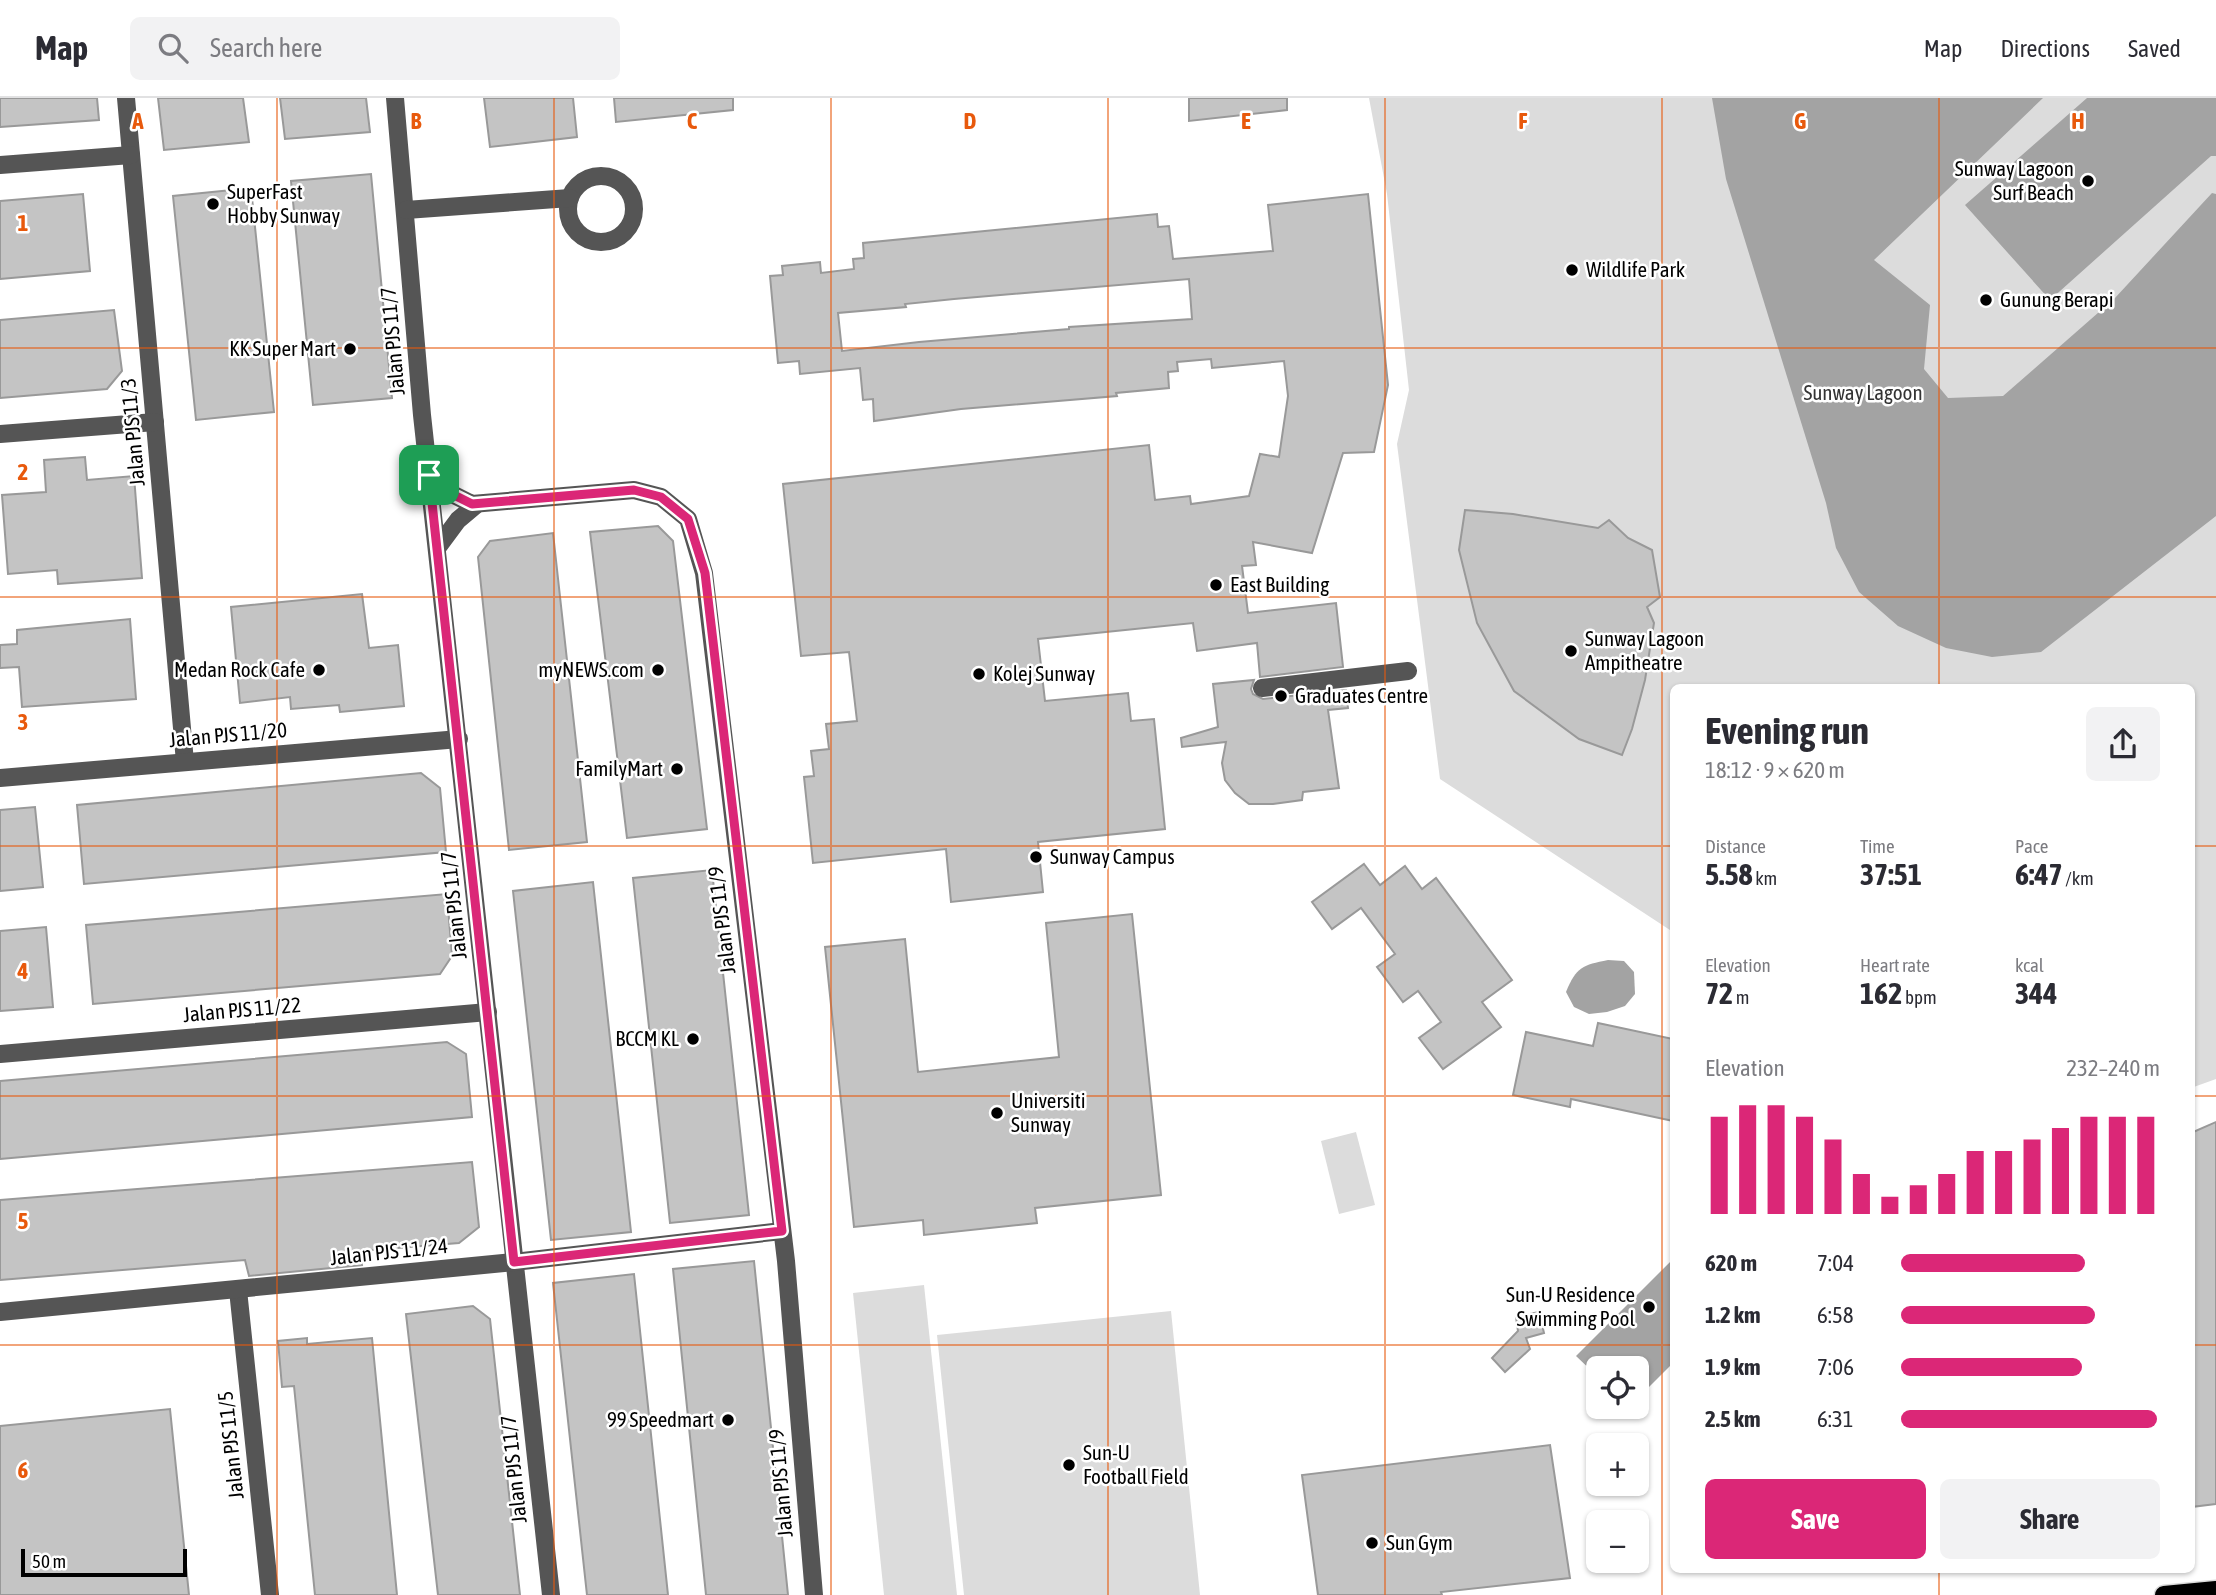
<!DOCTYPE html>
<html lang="en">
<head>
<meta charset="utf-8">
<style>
	body { margin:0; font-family:"Asap Condensed",sans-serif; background:#f2f2f3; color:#2b2b33; height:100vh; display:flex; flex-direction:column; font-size:26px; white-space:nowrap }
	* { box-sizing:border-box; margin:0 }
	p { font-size:23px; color:#7c7c81 }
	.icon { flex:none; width:38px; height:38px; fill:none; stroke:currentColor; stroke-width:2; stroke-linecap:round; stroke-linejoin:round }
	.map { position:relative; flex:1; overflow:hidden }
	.panel { position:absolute; left:1670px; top:586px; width:525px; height:889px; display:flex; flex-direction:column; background:#fff; border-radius:10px; box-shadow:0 2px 5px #0004 }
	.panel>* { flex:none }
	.buttons { position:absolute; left:1586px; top:1258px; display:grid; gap:14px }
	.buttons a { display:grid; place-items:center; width:63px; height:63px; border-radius:10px; background:#fff; box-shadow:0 2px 5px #0004; font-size:35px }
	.scale { position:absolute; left:21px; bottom:18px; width:166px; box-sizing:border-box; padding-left:7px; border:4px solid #000; border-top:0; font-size:19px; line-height:24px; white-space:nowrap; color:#000; -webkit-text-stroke:5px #fff; paint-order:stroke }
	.pin { position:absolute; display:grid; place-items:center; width:60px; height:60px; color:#fff; margin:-30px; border-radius:14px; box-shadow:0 4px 10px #0006 }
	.round { display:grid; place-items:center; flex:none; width:74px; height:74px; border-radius:10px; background:#f2f2f3 }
	.headline { display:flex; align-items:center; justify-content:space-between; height:119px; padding:0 35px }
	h1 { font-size:38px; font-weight:700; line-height:52px }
	.figures { display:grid; grid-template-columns:repeat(3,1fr); gap:10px; height:119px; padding:7px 35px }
	.figures div { display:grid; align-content:center }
	.figures b { font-size:30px; font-weight:700 }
	.figures small { font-size:19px; font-weight:400 }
	.figures p { font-size:19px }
	.chart { height:196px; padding:14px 35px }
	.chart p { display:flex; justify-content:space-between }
	.chart svg { width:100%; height:126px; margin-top:7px; stroke:#db2777; stroke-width:6 }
	.button { display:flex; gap:14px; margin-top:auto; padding:14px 35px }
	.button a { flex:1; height:80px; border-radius:10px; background:#db2777; color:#fff; font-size:28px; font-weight:700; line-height:80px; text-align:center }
	.button a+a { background:#f2f2f3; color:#2b2b33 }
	ul { padding:0 35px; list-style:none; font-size:23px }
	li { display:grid; grid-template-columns:112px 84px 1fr; align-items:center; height:52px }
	li i { height:18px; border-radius:9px; background:#db2777 }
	header { display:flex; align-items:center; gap:42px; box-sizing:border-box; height:98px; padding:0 35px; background:#fff; border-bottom:2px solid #e1e1e2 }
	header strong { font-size:33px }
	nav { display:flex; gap:38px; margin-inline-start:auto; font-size:24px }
	.search { width:490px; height:63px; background:#f2f2f3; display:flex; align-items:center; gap:18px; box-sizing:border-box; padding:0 24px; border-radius:10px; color:#7c7c81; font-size:26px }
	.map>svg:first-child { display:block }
	.green { fill:#dcdcdc }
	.water { fill:#a3a3a3 }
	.building { fill:#c4c4c4; stroke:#999; stroke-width:2; fill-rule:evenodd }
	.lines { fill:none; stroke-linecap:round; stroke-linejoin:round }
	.major-casing { stroke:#dbdbdb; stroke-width:21 }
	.minor { stroke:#555; stroke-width:18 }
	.major { stroke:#000; stroke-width:18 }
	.route-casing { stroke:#fff; stroke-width:14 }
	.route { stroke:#db2777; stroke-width:9 }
	.grid { fill:none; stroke:#e8590c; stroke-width:2; stroke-opacity:0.55 }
	.poi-dot { fill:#000; stroke:#fff; stroke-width:2.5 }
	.labels { text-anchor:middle; stroke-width:5; stroke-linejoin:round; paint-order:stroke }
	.poi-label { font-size:21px; fill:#000; stroke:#fff; text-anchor:start }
	.street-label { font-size:21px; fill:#000; stroke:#fff }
	.park-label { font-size:21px; fill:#333; stroke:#fff }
	.grid-label { font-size:23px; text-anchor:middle; font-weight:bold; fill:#e8590c; stroke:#fff; stroke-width:5; stroke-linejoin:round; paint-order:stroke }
</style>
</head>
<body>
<header>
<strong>Map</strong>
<div class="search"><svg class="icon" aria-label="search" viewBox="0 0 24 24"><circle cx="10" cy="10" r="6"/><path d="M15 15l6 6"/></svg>Search here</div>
<nav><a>Map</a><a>Directions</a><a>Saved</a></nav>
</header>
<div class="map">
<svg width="2216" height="1497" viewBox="0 0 2216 1497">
	<rect width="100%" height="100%" fill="#fff"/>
	<!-- green -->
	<g class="green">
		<path d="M1369,0h847v981l-25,9v-400h-518v244l-233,-153 -43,-335 12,-54 -22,-196z"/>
		<path d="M1356,1034l19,73 -36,9 -18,-73z"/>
		<path d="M924,1187l33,310h-73l-31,-302z"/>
		<path d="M1171,1213l29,284h-236l-27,-260z"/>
	</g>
	<!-- water -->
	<g class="water">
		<path d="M1712,0h331l-169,162 56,45 -6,64 24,29 55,-2 112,-98 97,-105 4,1v322l-175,136 -49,5 -46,-9 -48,-22 -39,-34 -23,-44 -10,-45 -100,-324z"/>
		<path d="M2087,0h129v58h-5l-161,144 -85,-95z"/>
		<path d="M1608,862l16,1 10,11 1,22 -10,12 -18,6 -18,2 -15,-7 -8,-15c10,-25 17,-27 42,-32z"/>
		<path d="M1673,1161v104l-37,37v-32h-38v9l-22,-21z"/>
	</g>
	<!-- building -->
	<g class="building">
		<path d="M0,0h97l2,22 -99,7z"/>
		<path d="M158,0h85l6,44 -85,8z"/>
		<path d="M280,0h86l4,34 -85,7z"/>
		<path d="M484,0h89l4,39 -87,10z"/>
		<path d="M614,0h119v12l-117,12z"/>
		<path d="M1189,0h98v12l-98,11z"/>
		<path d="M371,76l21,224 -79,7 -22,-224z"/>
		<path d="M251,90l23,224 -78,8 -23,-224z"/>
		<path d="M83,96l7,77 -90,8v-78z"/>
		<path d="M1368,96l20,191 -14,67 -31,1 -31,100 -59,-11 3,23 -14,1 6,47 88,-10 7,64 -83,10 -3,-34 -60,8 -4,-28 -155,16 7,62 83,-8 3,28 23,-2 11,110 -127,13 5,50 -92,10 -5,-53 -133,14 -9,-86 10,-1 -3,-25 18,-2 -3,-25 31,-3 -8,-69 -48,4 -18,-172 366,-39 6,55 35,-4 1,8 58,-8 11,-42 19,3 9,-61 -4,-35 -72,7 -1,-9 -34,3 1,9 -10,1 1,16 -53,5 1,3 -156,13 -87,12 -1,-22 -10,1 -3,-32 -60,6 -1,-13 -21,2 -8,-87 13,-1 -1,-9 38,-4 1,11 33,-4 -1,-10 11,-1 -1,-15 294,-29 1,13 11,-1 4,33 100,-8 -5,-46zM1189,181l3,40 -123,8v2l-150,13 -77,9 -4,-38 68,-6 -1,-3 49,-5z"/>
		<path d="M114,212l8,61 -15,18 -107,9v-78z"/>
		<path d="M85,359l2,23 47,-4 8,102 -84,6 -1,-14 -49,4 -6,-79 44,-3 -2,-32z"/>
		<path d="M1465,412l48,4 85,14 11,-8 19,18 24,12 8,47 -13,10 7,16 -9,57 -13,49 -10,26 -43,-16 -65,-48 -37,-68 -18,-73z"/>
		<path d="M658,428l15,15 34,288 -80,9 -37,-306z"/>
		<path d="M553,435l34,309 -78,8 -31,-293 12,-16z"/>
		<path d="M362,496l7,54 29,-3 6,61 -64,6 -1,-7 -48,4 -1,-12 -50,6 -9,-96z"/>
		<path d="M130,521l6,80 -114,8 -3,-40 -19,1v-23l17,-1v-14z"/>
		<path d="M1254,582l-3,9 2,5 10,5 83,-9 2,18 -20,2 11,78 -36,4 -1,8 -29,4h-24l-14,-11 -10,-13 -3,-17 4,-21 -44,5 -1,-9 37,-11 -5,-43z"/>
		<path d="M421,675l19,15 6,64 -362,32 -7,-79z"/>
		<path d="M35,709l8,80 -43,4v-81z"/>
		<path d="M1364,766l16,21 25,-19 17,23 14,-11 76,102 -30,22 19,25 -58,42 -24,-31 22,-16 -23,-31 -15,11 -26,-35 18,-13 -34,-46 -29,21 -20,-27z"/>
		<path d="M712,772l37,345 -79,8 -37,-345z"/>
		<path d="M593,784l38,350 -80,8 -38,-349z"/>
		<path d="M447,796l5,62 -12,18 -347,30 -7,-79z"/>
		<path d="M1132,816l29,281 -126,13 2,15 -113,12 -1,-15 -69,7 -29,-280 80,-8 13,133 141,-15 -13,-134z"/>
		<path d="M46,829l7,80 -53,4v-80z"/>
		<path d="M1598,925l75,16v82l-102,-22 -1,8 -57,-12 13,-63 67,14z"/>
		<path d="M447,944l19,12 6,63 -472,42v-78z"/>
		<path d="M2216,1024v382l-25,3v-374z"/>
		<path d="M472,1064l7,65 -20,16 -99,8 2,14 -113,11 -4,-16 -245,20v-80z"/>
		<path d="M754,1163l34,334h-82l-33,-326z"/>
		<path d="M634,1176l34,321h-81l-34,-312z"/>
		<path d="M473,1208l17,13 30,276h-82l-32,-281z"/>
		<path d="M1539,1214l5,21 -18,5 4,11 -25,23 -13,-14 26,-27 -2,-14z"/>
		<path d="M307,1240v6l65,-6 25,257h-82l-21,-209 -12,1 -4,-46z"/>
		<path d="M170,1311l19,186h-189v-169z"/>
		<path d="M1550,1347l20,133 -129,14 1,3h-124l-16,-120z"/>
	</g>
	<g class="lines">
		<!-- major casing -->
		<g class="major-casing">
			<path id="major" d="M2164,1497l52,-5"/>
		</g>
		<!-- minor -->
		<g class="minor">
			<path d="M126,0l59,664"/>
			<path d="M395,0l27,317 129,1180"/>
			<path d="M0,67l131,-10"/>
			<circle cx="601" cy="111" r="33"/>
			<path d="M406,112l164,-12"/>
			<path d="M0,336l155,-12"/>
			<path d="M429,378l15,14 28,14 162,-14 27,7 27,22 16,54 82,688 28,334"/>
			<path d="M438,449l20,-27 19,-16"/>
			<path d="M1262,590l146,-17"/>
			<path d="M0,680l459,-39"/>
			<path d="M0,956l488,-42"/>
			<path d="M238,1192l32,305"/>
			<path d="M0,1214l514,-50 268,-31"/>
		</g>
		<!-- major -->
		<use href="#major" class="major"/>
	</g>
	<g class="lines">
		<!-- route casing -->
		<g class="route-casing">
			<path id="route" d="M429,377l15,15 28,14 162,-14 27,7 27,22 17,54 77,658 -268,31z"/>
		</g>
		<!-- route -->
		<use href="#route" class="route"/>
	</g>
	<!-- grid -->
	<path class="grid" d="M277,0v1497M554,0v1497M831,0v1497M1108,0v1497M1385,0v1497M1662,0v1497M1939,0v590M0,250h2216M0,499h2216M0,748h1673M2191,748h25M0,998h1673M2191,998h25M0,1247h1673M2191,1247h25M1939,1472v25"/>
	<!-- markers -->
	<g class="poi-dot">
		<circle cx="2088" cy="83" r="7"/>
		<circle cx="213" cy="106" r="7"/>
		<circle cx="1572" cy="172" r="7"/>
		<circle cx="1986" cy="202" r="7"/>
		<circle cx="350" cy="251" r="7"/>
		<circle cx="1216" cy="487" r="7"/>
		<circle cx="1571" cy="553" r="7"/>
		<circle cx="319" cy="572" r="7"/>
		<circle cx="658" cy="572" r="7"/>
		<circle cx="979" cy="576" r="7"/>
		<circle cx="1281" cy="598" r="7"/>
		<circle cx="677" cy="671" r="7"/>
		<circle cx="1036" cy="759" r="7"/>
		<circle cx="693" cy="941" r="7"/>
		<circle cx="997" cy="1015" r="7"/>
		<circle cx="1649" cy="1209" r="7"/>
		<circle cx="728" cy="1322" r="7"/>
		<circle cx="1069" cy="1367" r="7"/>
		<circle cx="1372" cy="1445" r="7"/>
	</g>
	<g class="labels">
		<!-- poi labels -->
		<g class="poi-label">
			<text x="2074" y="78" text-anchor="end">Sunway Lagoon<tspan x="2074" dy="24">Surf Beach</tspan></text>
			<text x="227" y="101">SuperFast<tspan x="227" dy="24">Hobby Sunway</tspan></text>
			<text x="1586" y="179">Wildlife Park</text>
			<text x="2000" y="209">Gunung Berapi</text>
			<text x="336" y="258" text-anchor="end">KK Super Mart</text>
			<text x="1230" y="494">East Building</text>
			<text x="1585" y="548">Sunway Lagoon<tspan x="1585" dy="24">Ampitheatre</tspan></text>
			<text x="305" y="579" text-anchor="end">Medan Rock Cafe</text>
			<text x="644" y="579" text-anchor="end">myNEWS.com</text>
			<text x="993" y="583">Kolej Sunway</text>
			<text x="1295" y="605">Graduates Centre</text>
			<text x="663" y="678" text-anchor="end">FamilyMart</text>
			<text x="1050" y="766">Sunway Campus</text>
			<text x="679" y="948" text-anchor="end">BCCM KL</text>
			<text x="1011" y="1010">Universiti<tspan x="1011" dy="24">Sunway</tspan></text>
			<text x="1635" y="1204" text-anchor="end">Sun-U Residence<tspan x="1635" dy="24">Swimming Pool</tspan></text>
			<text x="714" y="1329" text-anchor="end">99 Speedmart</text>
			<text x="1083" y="1362">Sun-U<tspan x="1083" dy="24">Football Field</tspan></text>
			<text x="1386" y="1452">Sun Gym</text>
		</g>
		<!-- street labels -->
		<g class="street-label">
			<text transform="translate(393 243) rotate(-95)" y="7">Jalan PJS 11/7</text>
			<text transform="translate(133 334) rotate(-95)" y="7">Jalan PJS 11/3</text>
			<text transform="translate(228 637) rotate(-5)" y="7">Jalan PJS 11/20</text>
			<text transform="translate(454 807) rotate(-96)" y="7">Jalan PJS 11/7</text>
			<text transform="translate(722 822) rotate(-97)" y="7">Jalan PJS 11/9</text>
			<text transform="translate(242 912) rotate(-5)" y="7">Jalan PJS 11/22</text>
			<text transform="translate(389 1154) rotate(-6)" y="7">Jalan PJS 11/24</text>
			<text transform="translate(231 1347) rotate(-96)" y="7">Jalan PJS 11/5</text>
			<text transform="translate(514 1371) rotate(-96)" y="7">Jalan PJS 11/7</text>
			<text transform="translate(781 1385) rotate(-95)" y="7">Jalan PJS 11/9</text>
		</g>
		<!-- park labels -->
		<g class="park-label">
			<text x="1863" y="302">Sunway Lagoon</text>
		</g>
	</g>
	<g class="grid-label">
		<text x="138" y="31">A</text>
		<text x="416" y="31">B</text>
		<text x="692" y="31">C</text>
		<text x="970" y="31">D</text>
		<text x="1246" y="31">E</text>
		<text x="1523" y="31">F</text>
		<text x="1800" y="31">G</text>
		<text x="2078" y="31">H</text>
		<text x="23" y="133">1</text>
		<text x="23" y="382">2</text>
		<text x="23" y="632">3</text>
		<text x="23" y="881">4</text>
		<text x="23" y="1131">5</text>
		<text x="23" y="1380">6</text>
	</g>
</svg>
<div class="buttons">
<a><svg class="icon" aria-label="locate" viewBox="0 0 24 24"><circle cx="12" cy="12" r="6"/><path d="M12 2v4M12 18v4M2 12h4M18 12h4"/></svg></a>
<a>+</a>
<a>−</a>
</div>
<div class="scale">50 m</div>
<div class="pin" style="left:429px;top:377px;background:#1e9e55"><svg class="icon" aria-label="arrive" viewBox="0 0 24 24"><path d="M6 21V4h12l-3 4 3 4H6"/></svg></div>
<section class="panel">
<div class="headline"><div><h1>Evening run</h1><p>18:12 · 9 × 620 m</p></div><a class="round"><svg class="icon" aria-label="share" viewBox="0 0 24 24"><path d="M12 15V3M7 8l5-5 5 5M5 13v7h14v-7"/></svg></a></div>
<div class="figures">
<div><p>Distance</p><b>5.58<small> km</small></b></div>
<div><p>Time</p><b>37:51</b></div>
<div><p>Pace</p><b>6:47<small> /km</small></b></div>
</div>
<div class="figures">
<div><p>Elevation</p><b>72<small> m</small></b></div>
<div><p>Heart rate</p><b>162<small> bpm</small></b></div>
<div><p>kcal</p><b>344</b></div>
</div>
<div class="chart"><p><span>Elevation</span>232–240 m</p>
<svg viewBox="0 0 160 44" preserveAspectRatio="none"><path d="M5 44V10M15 44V6M25 44V6M35 44V10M45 44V18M55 44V30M65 44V38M75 44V34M85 44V30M95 44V22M105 44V22M115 44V18M125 44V14M135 44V10M145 44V10M155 44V10"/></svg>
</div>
<ul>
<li><b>620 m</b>7:04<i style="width:71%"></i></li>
<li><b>1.2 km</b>6:58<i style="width:75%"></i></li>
<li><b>1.9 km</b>7:06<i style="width:70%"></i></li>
<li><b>2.5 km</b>6:31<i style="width:99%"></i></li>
</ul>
<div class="button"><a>Save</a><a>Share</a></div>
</section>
</div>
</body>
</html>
